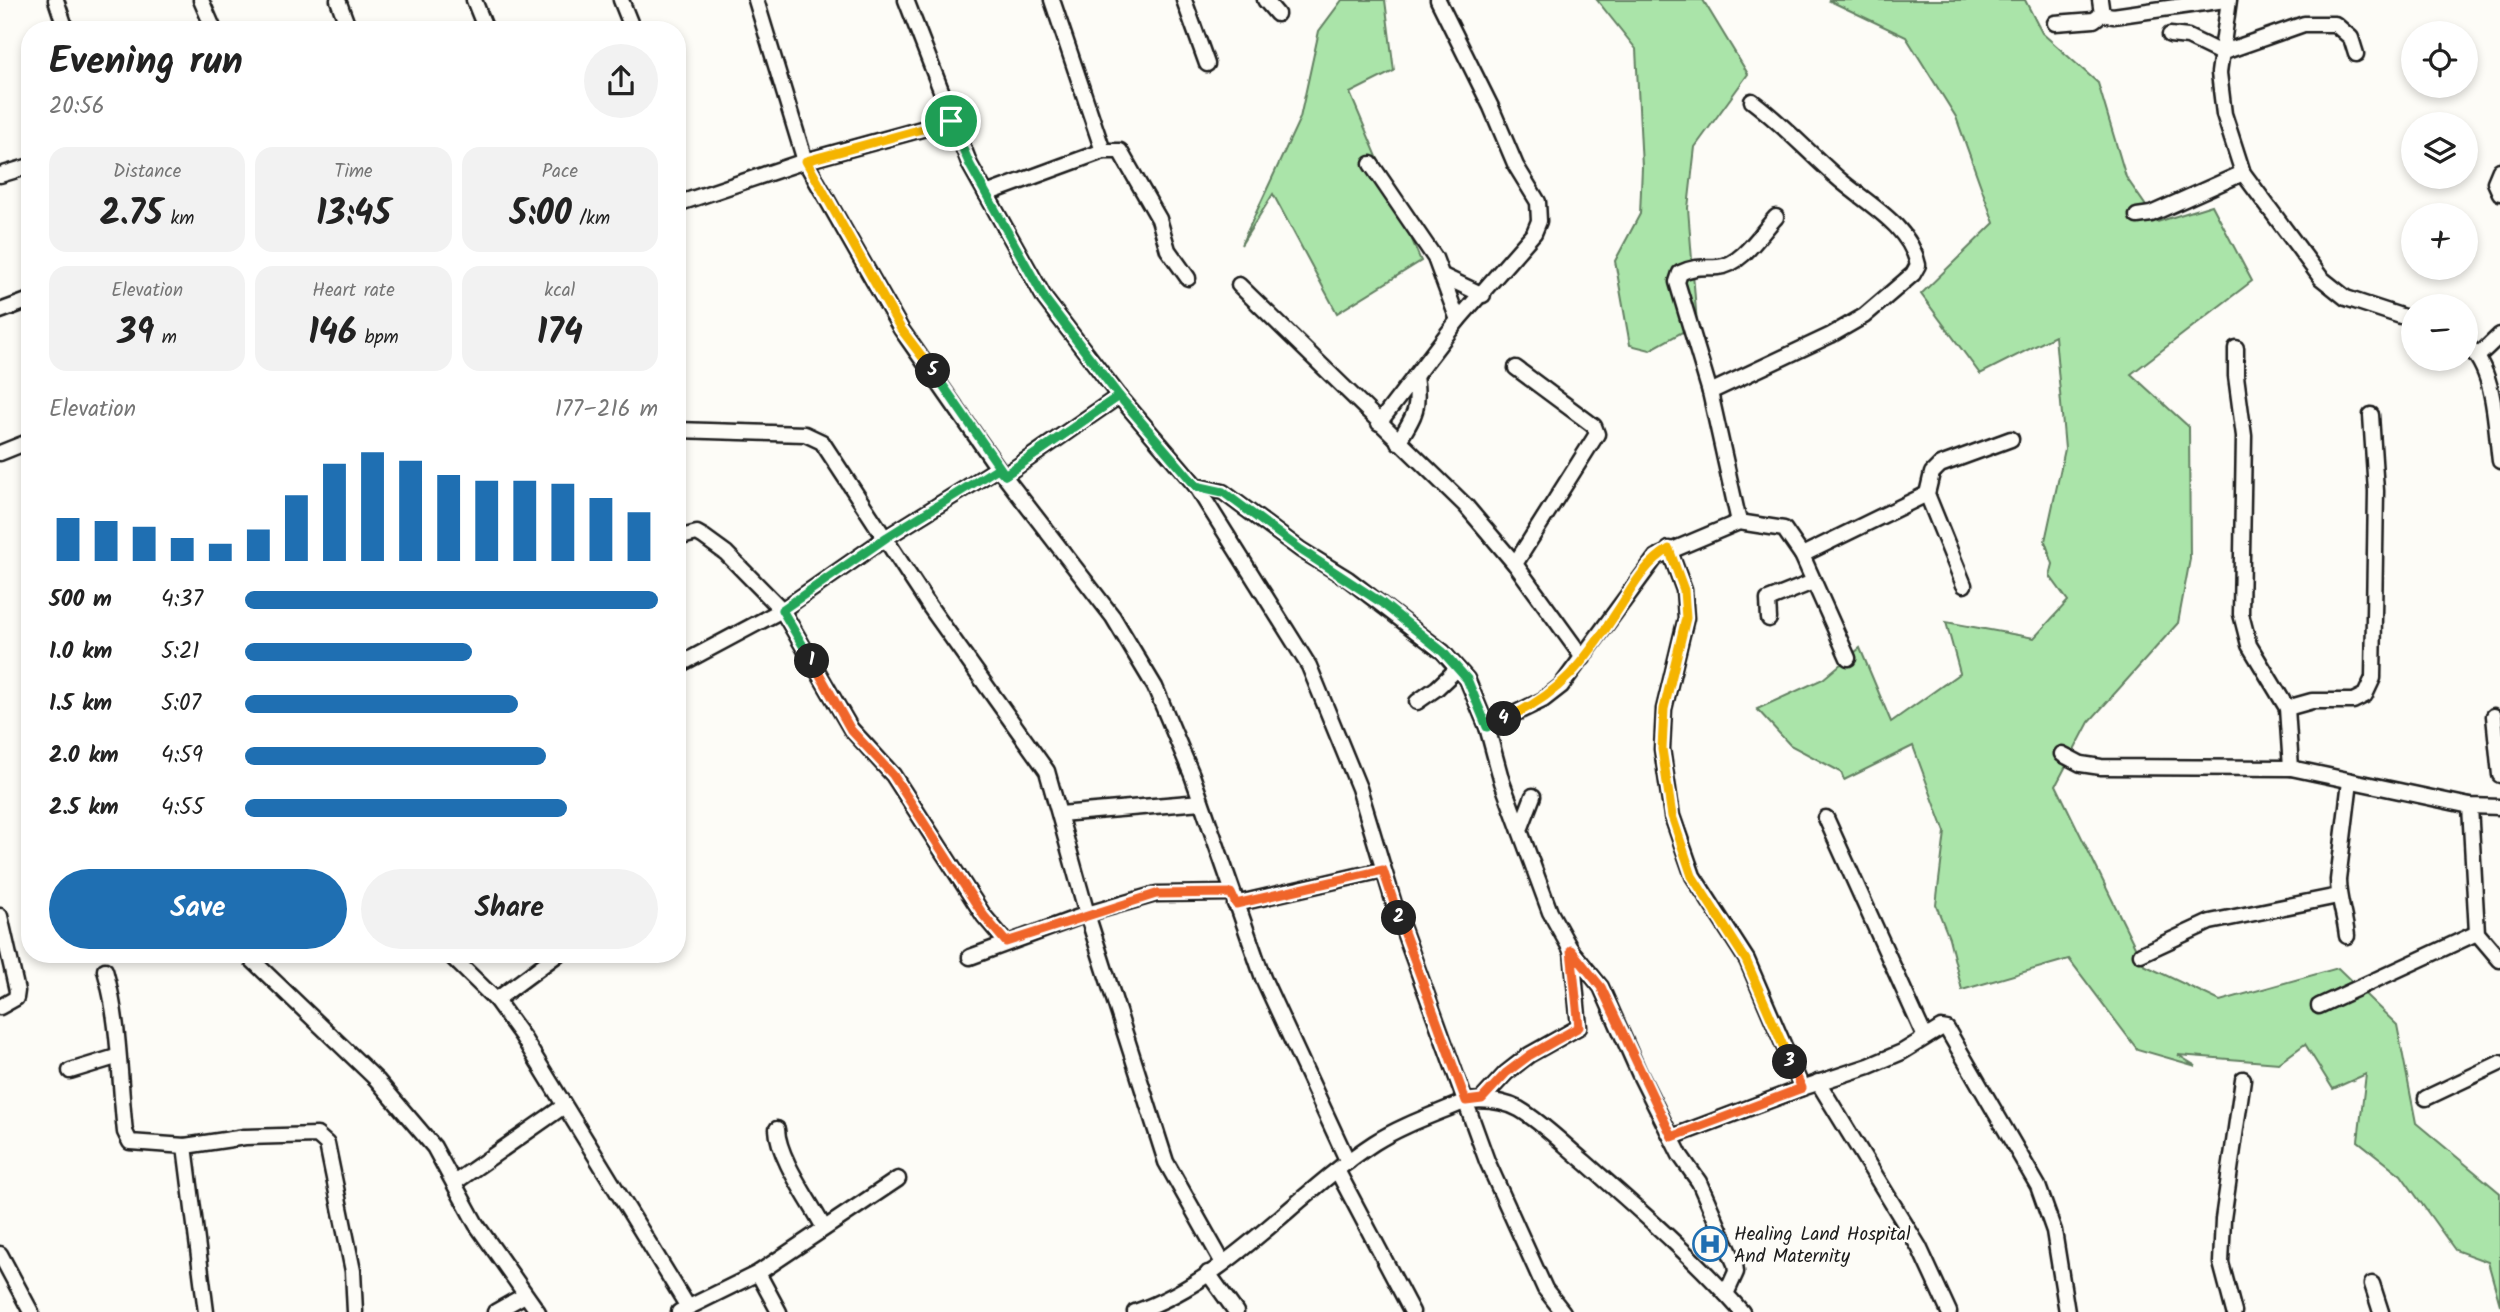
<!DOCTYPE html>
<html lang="en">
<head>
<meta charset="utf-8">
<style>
	body { margin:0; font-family:Kalam,sans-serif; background:#f2f2f2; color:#222; height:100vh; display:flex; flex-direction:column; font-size:26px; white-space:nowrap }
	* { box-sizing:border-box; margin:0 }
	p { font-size:23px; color:#767676 }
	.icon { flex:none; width:38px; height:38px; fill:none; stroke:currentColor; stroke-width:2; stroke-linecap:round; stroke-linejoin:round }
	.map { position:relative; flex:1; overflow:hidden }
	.sheet { position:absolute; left:21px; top:21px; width:665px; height:942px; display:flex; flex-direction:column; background:#fff; border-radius:28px; box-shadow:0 4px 10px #0003 }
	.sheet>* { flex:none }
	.buttons { position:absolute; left:2401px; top:21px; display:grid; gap:14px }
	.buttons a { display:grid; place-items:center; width:77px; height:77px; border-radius:50%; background:#fff; box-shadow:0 4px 10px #0003; font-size:35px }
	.pin { position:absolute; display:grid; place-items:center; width:60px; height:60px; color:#fff; margin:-30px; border:4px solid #fff; border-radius:50%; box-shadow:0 2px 7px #0007 }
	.km { position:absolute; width:35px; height:35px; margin:-18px; border-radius:50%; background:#222; color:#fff; font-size:19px; line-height:35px; text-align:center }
	.round { display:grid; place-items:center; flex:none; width:74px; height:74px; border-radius:37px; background:#f2f2f2 }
	.headline { display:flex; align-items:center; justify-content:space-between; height:119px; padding:0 28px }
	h1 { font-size:38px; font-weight:800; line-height:52px }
	.metrics { display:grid; grid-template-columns:repeat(3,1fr); gap:10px; height:119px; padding:7px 28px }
	.metrics div { display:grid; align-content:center; border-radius:18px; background:#f2f2f2; text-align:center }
	.metrics b { font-size:35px; font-weight:800 }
	.metrics small { font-size:19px; font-weight:400 }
	.metrics p { font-size:19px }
	.chart { height:196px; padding:14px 28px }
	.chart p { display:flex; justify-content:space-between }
	.chart svg { width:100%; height:126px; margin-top:7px; stroke:#1f6fb2; stroke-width:6 }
	.cta { display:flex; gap:14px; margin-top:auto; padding:14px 28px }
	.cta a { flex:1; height:80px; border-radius:42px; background:#1f6fb2; color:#fff; font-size:28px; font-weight:800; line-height:80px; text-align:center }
	.cta a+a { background:#f2f2f2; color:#222 }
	ul { padding:0 28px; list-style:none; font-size:23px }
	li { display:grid; grid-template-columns:112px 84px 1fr; align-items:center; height:52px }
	li i { height:18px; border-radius:9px; background:#1f6fb2 }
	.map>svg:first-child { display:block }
	.green { fill:#aae4a9; stroke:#638062; stroke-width:2 }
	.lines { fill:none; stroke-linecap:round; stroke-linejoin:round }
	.minor-casing { stroke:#1c1c1c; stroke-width:19 }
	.minor { stroke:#fdfcf7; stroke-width:14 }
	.split-1-casing { stroke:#fff; stroke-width:14 }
	.split-2-casing { stroke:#fff; stroke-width:14 }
	.split-3-casing { stroke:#fff; stroke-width:14 }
	.split-4-casing { stroke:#fff; stroke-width:14 }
	.split-5-casing { stroke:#fff; stroke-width:14 }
	.split-6-casing { stroke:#fff; stroke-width:14 }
	.split-1 { stroke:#22a559; stroke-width:9 }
	.split-2 { stroke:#f0652b; stroke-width:9 }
	.split-3 { stroke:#f0652b; stroke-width:9 }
	.split-4 { stroke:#f5b400; stroke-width:9 }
	.split-5 { stroke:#22a559; stroke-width:9 }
	.split-6 { stroke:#f5b400; stroke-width:9 }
	.labels { text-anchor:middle; stroke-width:5; stroke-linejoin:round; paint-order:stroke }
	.poi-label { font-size:19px; fill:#1c1c1c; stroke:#fdfcf7; text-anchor:start }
</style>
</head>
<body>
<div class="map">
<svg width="2500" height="1312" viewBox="0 0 2500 1312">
	<rect width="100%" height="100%" fill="#fdfcf7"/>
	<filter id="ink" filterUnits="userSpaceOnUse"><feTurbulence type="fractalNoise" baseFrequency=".0143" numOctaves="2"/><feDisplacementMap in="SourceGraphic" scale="14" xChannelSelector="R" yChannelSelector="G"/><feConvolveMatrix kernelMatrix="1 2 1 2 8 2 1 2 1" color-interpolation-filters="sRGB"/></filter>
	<g filter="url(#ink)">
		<!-- green -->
		<g class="green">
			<path d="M1342,0h43l9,71 -44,22 71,168 -84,52 -64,-119 -32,51 59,-127 19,-87z"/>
			<path d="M1597,0h106l45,74 -53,73 -7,61 9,116 -47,26 -20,-5 -15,-84 25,-47 2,-47 -6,-118z"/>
			<path d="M1828,0h197l17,33 56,50 28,94 31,45 55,-17 40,76 -121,93 58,53 1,132 -12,64 -89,99 -33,63 88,180 76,36 118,-33 59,57 19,98 84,70v112l-12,-43 -33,-12 -54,-75 -43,-34 8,-67 -33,15 -28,-45 -26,19 -101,-8 18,11 -59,-17 -68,-90 -107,31 -13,-52 -13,-33 9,-73 -32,-86 -69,34 -3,-8 -51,-27 -33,-36 66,-30 37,-31 31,74 69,-49 -14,-51 88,16 34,-37 -18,-25 3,-12 -8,-23 20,-92 -10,-113 -75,38 -59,-80 73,-71 -38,-106 -50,-80z"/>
		</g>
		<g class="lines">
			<!-- minor casing -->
			<g class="minor-casing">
				<g id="minor">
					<path d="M56,0l10,30"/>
					<path d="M201,0l13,30"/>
					<path d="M338,0l11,30"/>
					<path d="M474,0l12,30"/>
					<path d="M621,0l12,30"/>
					<path d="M756,0l49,161 96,168 97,139 115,149 42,70 37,88 71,203 85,184"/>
					<path d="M906,0l64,165 75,134 74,97 77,90 113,180 50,122 36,119 92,254 58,128 18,23"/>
					<path d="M1184,0l23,64"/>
					<path d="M1265,0l12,14"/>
					<path d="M2100,0l2,14 11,2 112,-16"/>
					<path d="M2229,0l-10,73 5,41 19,59 78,105 25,20 67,22"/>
					<path d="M2055,23l39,-3 8,-6"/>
					<path d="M2170,35l18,2 33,16 83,-29h31l16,14 5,16"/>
					<path d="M1103,151h17l39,68 9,31 20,28"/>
					<path d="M1371,164l64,94 23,62"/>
					<path d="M2500,170l-5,12 5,11"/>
					<path d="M0,175l30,-9"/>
					<path d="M986,194l117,-43 -51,-151"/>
					<path d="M677,204l128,-43 146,-40"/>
					<path d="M2137,216l14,-2 92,-41"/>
					<path d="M1443,276l40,19"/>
					<path d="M1239,285l227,221 49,58 68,94"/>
					<path d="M0,311l30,-11"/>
					<path d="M2466,344c30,27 29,79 34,117"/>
					<path d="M2236,348v28l8,60 -3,178 8,31 38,63 4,60"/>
					<path d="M2479,355l21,-20"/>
					<path d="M1710,392l121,-57 33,-19 49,-42 5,-9c-8,-39 -50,-61 -78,-85 -30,-26 -56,-55 -88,-79"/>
					<path d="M1379,423l79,-103 76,-87 5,-12 -1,-19 -22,-36 -25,-59 -53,-107"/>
					<path d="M677,430l128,4 17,8 108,165 117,164 40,143 79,248 57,101"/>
					<path d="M1398,442c17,-27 22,-33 17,-66"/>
					<path d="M0,453l30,-12"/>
					<path d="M1005,475l114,-79"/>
					<path d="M1196,486l27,6 78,58 47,29 95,73 24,27 20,48 15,55 48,130 21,38 30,37 38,86 41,82 19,27 36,82 1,8 -10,22"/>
					<path d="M1739,522l-29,-130 -33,-110 3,-9c14,-7 23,-5 38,-6 23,-1 43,-34 58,-50"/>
					<path d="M677,538l20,-5 7,4 22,16 56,57 69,119 42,46 91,141 22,26"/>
					<path d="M1669,549l15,41 2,28 -22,91 -2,40 10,67 21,60 54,84 55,128"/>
					<path d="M1802,555l125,-61"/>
					<path d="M1515,564l82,-130 -3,-8 -78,-58"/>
					<path d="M1964,585l-37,-91 5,-21 8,-8 71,-26"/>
					<path d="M1769,619l-1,-19 45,-18"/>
					<path d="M677,666l105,-56 105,-73 111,-69"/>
					<path d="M1417,702l20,-14 20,-19"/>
					<path d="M2287,708l25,-7h41l12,-6 8,-17 3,-187 -5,-76"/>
					<path d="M2494,716l6,59"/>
					<path d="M1487,727l56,-27 18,-14 95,-129 83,-35 45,7 18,26 46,103"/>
					<path d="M2062,754l19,10 20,3 190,1 179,38 30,1"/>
					<path d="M2470,806l7,127 23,27"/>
					<path d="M1060,814l141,-12"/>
					<path d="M1826,818l99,219"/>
					<path d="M1520,830l13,-34"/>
					<path d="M1235,904l148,-34"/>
					<path d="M0,916l17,75 -1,7 -16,9"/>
					<path d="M2347,936c-2,-20 -9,-37 -9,-56l12,-99"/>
					<path d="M246,954l131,126 57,67 42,77 62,88"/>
					<path d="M449,954l47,46 26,36 166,271"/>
					<path d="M2141,954l69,-32 128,-26"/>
					<path d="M970,957l117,-43 69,-20 75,-1"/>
					<path d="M105,970c15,53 14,107 20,162l5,10 55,4 60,-9 72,-2 10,9 26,127 2,41"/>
					<path d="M496,1000l62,-46"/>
					<path d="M2319,1006l158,-73"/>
					<path d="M70,1071l46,-14"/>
					<path d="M1818,1082l101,165 30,65"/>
					<path d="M2426,1098l74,-35"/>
					<path d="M1482,1099l24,-26 23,-18 50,-28 -7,-75"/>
					<path d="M777,1129c1,29 33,72 47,99"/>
					<path d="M1672,1137l130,-49 67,-22 33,-14 39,-24 6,1 91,157 16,45 13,81"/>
					<path d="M185,1146l21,166"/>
					<path d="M1338,1172l74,140"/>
					<path d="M454,1183l110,-77"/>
					<path d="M0,1254l31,58"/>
					<path d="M758,1273l21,39"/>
					<path d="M1208,1273l28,39"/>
					<path d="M2372,1284l9,28"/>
					<path d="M495,1312l30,-17"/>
					<path d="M679,1312l79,-39 140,-94"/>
					<path d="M1135,1312c93,-32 158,-116 239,-169 28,-18 62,-29 92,-42 19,-2 36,-1 53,8 24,14 45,36 67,54 53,47 109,95 156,149"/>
					<path d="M2234,1312l-13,-49 2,-44 20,-140"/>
				</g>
			</g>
			<!-- minor -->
			<use href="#minor" class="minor"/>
		</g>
	</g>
	<g class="lines" filter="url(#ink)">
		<!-- split-1 casing -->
		<g class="split-1-casing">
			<path id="split-1" d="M812,661l-30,-51 105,-73 111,-69 7,7 114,-79 -74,-97 -75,-134 -19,-44"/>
		</g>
		<!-- split-2 casing -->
		<g class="split-2-casing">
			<path id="split-2" d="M812,661l39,69 42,45 91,141 22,26 150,-48 75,-1 5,11 147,-34 16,48"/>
		</g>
		<!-- split-3 casing -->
		<g class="split-3-casing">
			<path id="split-3" d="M1399,918l67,183 16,-2 24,-26 24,-18 49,-28 -8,-77 30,37 71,150 130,-49 -12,-26"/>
		</g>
		<!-- split-4 casing -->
		<g class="split-4-casing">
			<path id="split-4" d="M1504,719c57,-24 81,-58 114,-109 15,-23 26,-46 51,-61l15,41 2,28 -22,91 -2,40 10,67 20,60 54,84 44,102"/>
		</g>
		<!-- split-5 casing -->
		<g class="split-5-casing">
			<path id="split-5" d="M933,371l72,104 114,-79 77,90 27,6 78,58 81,53 61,49 24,27 20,48 17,-8"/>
		</g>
		<!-- split-6 casing -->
		<g class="split-6-casing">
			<path id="split-6" d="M933,371l-32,-42 -95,-168 145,-40"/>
		</g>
		<!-- split-1 -->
		<use href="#split-1" class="split-1"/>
		<!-- split-2 -->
		<use href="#split-2" class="split-2"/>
		<!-- split-3 -->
		<use href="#split-3" class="split-3"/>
		<!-- split-4 -->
		<use href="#split-4" class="split-4"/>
		<!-- split-5 -->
		<use href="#split-5" class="split-5"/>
		<!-- split-6 -->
		<use href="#split-6" class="split-6"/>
	</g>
	<!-- icons -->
	<defs>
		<g id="hospital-ring" transform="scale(1.75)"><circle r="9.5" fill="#fdfcf7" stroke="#1f6fb2" stroke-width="1.5"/><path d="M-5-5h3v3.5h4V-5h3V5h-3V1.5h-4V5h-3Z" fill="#1f6fb2"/></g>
	</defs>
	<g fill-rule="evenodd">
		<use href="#hospital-ring" x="1710" y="1244"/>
	</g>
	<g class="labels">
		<!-- poi labels -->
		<g class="poi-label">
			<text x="1734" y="1240">Healing Land Hospital<tspan x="1734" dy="22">And Maternity</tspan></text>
		</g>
	</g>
</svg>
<div class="buttons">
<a><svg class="icon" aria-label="locate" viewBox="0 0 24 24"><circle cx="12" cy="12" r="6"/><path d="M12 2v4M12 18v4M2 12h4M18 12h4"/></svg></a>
<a><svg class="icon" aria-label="layers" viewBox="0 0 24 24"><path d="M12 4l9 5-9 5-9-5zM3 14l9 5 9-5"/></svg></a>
<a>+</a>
<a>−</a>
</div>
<div class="pin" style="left:951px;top:121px;background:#1e9e55"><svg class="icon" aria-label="arrive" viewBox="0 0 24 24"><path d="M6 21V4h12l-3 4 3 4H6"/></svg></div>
<b class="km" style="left:812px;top:661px">1</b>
<b class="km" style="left:1399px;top:918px">2</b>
<b class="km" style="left:1790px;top:1062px">3</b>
<b class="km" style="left:1504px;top:719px">4</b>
<b class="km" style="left:933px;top:371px">5</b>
<section class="sheet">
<div class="headline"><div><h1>Evening run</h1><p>20:56</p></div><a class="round"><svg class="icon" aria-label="share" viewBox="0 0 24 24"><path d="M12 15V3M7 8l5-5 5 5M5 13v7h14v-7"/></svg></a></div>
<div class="metrics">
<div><p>Distance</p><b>2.75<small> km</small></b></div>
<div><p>Time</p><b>13:45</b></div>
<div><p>Pace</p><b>5:00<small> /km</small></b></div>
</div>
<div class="metrics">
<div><p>Elevation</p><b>39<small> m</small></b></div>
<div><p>Heart rate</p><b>146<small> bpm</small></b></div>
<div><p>kcal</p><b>174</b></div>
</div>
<div class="chart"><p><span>Elevation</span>177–216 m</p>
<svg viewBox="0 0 160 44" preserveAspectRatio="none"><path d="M5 44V29M15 44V30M25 44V32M35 44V36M45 44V38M55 44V33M65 44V21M75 44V10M85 44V6M95 44V9M105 44V14M115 44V16M125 44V16M135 44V17M145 44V22M155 44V27"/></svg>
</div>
<ul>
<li><b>500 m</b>4:37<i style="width:100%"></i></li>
<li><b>1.0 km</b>5:21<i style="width:55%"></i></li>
<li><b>1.5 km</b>5:07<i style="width:66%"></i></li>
<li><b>2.0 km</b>4:59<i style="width:73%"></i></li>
<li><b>2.5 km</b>4:55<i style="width:78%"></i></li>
</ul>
<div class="cta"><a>Save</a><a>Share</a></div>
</section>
</div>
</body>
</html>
